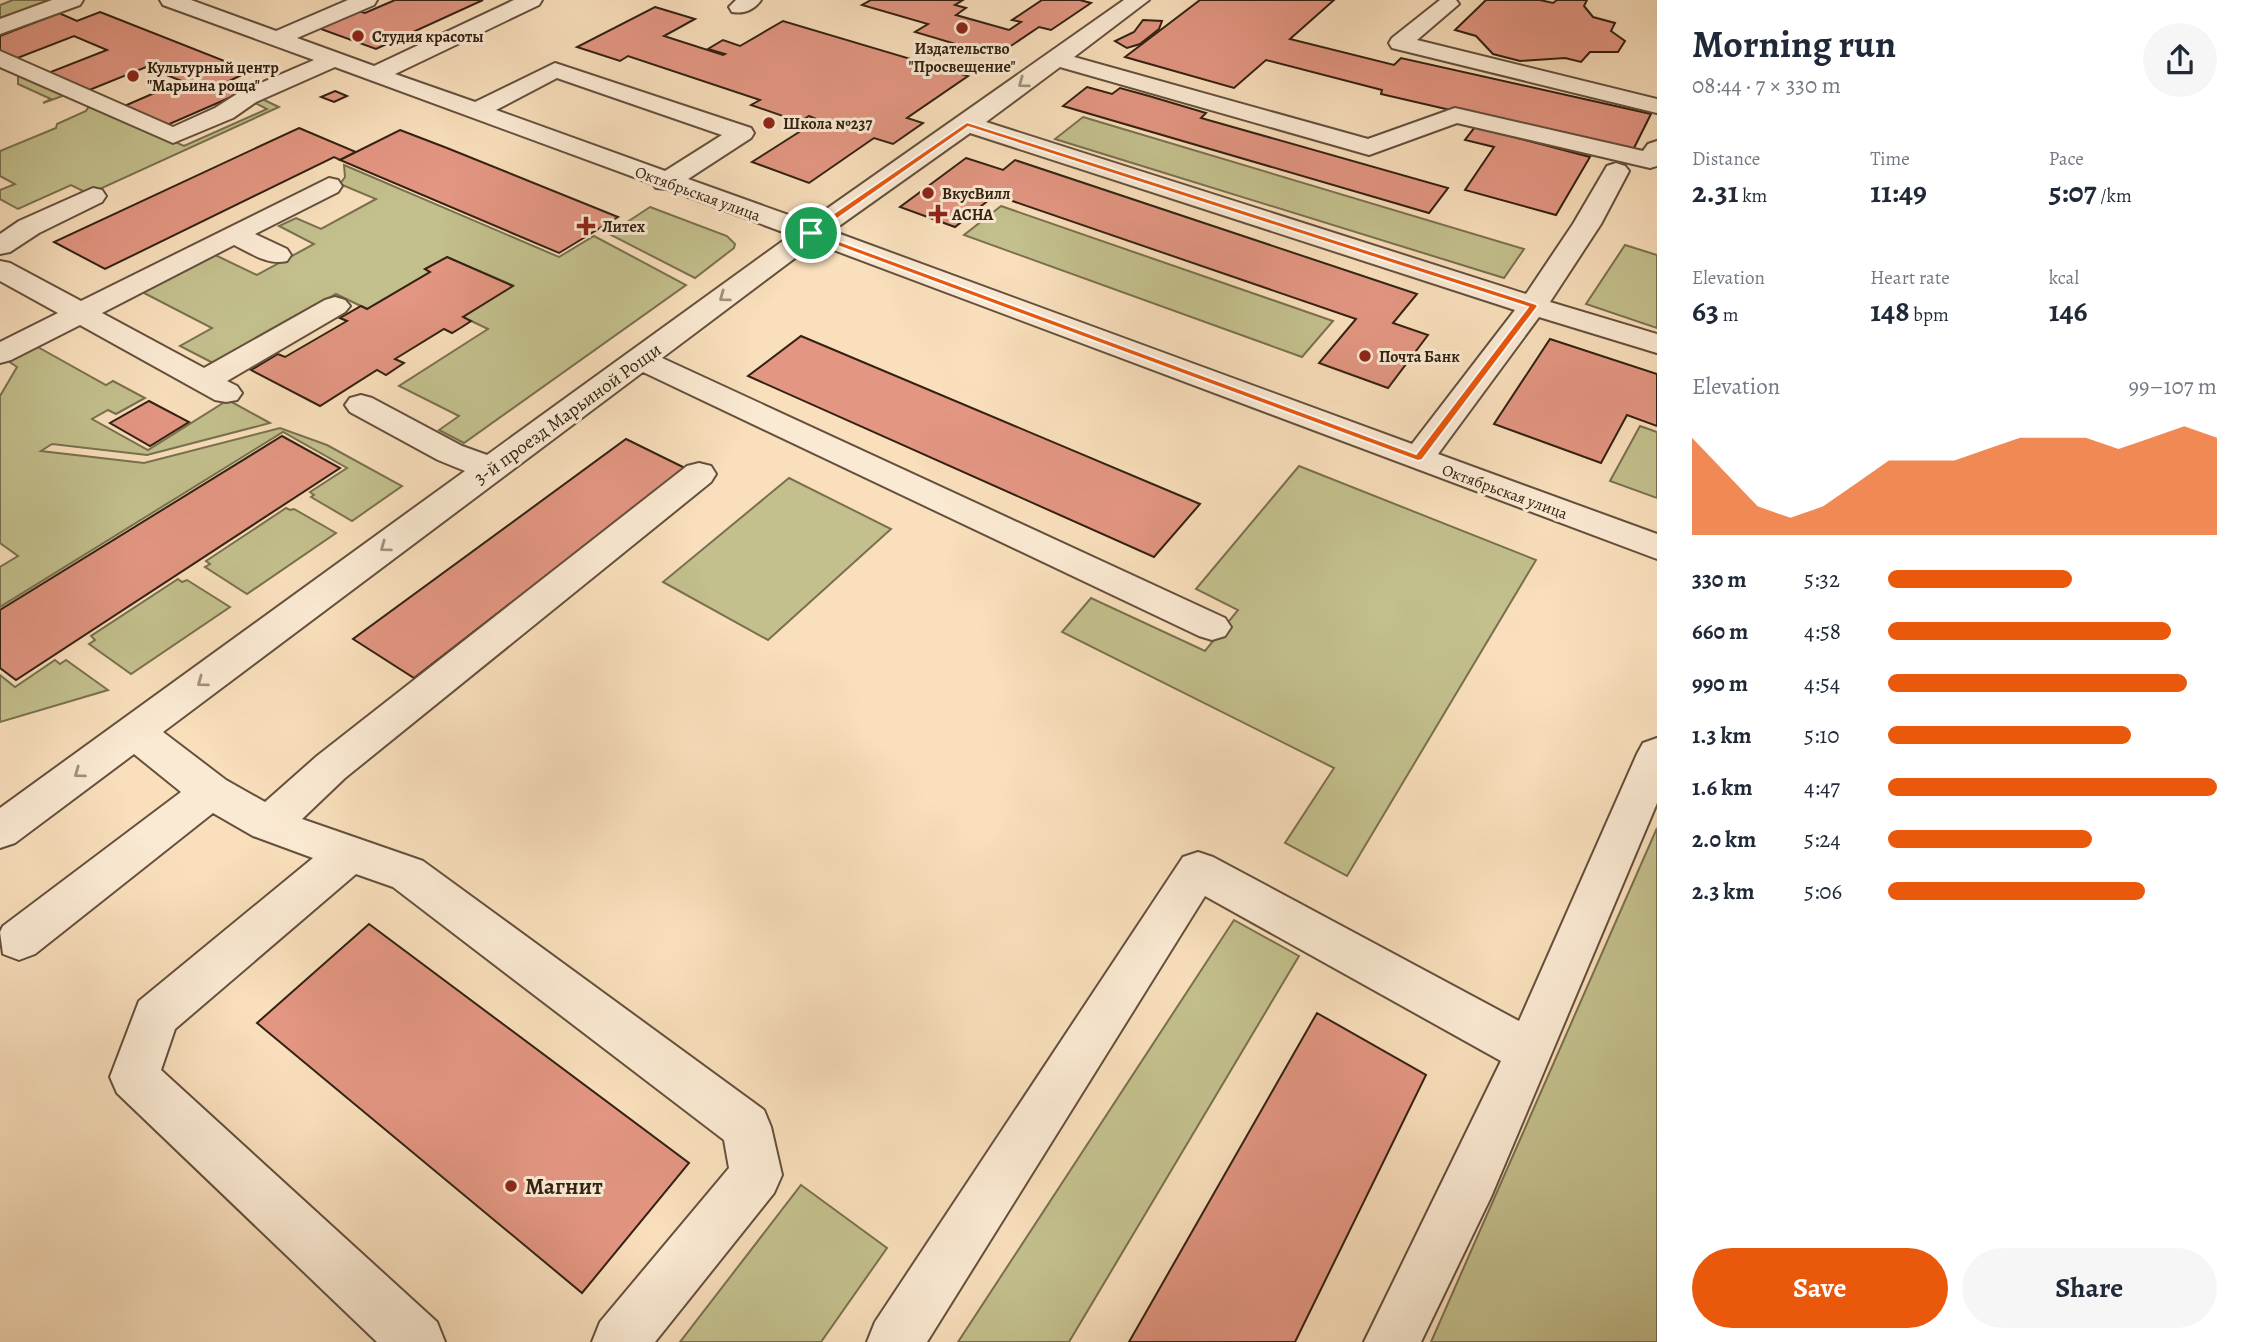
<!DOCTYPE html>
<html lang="en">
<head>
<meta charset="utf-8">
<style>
	body { margin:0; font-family:Alegreya,serif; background:#f6f6f7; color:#1f2937; height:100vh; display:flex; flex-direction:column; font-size:26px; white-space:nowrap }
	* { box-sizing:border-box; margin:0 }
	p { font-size:23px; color:#747a83 }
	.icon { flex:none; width:38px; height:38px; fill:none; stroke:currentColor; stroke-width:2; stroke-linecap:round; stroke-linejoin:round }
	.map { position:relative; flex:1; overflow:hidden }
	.side { display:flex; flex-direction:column; background:#fff; width:595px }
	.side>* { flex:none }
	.pin { position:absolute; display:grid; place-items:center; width:60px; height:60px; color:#fff; margin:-30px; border:4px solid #fff; border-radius:50%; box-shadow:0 2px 7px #0007 }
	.round { display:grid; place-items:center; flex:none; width:74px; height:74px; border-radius:37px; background:#f6f6f7 }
	.summary { display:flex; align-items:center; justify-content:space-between; height:119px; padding:0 35px }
	h1 { font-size:38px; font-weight:600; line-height:52px }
	.figures { display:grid; grid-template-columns:repeat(3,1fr); gap:10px; height:119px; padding:7px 35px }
	.figures div { display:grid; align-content:center }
	.figures b { font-size:30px; font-weight:600 }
	.figures small { font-size:19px; font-weight:400 }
	.figures p { font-size:19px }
	.chart { height:196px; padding:14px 35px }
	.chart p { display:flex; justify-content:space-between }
	.chart svg { width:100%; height:126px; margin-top:7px; fill:#ea580c; opacity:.7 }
	.primary-button { display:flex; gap:14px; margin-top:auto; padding:14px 35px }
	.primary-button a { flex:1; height:80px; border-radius:42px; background:#ea580c; color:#fff; font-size:28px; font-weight:600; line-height:80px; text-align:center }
	.primary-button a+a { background:#f6f6f7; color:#1f2937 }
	ul { padding:0 35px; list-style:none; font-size:23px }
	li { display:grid; grid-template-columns:112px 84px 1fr; align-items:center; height:52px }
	li i { height:18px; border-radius:9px; background:#ea580c }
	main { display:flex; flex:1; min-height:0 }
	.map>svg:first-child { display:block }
	.green { fill:#c3c08d; stroke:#7a704f; stroke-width:2 }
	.building { fill:#e39682; stroke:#322111; stroke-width:2 }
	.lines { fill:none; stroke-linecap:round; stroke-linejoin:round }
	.minor-casing { stroke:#64503c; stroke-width:4 }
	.minor { fill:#fbead3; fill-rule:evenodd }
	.oneway { stroke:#a1907c }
	.route { fill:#ea580c; stroke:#fff; stroke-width:2; fill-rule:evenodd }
	.poi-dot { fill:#8f2418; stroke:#fbead3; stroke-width:2.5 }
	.labels { text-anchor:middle; stroke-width:6; stroke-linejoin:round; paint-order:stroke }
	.far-poi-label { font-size:16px; font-weight:bold; fill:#322111; stroke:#fbead3; text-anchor:start }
	.far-street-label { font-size:16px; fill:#322111; stroke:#fbead3 }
	.street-label { font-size:19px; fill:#322111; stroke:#fbead3 }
	.near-poi-label { font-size:23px; font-weight:bold; fill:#322111; stroke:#fbead3; text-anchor:start }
</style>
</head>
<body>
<main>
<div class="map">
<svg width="1657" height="1342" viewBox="0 0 1657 1342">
	<rect width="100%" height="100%" fill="#f9dfbc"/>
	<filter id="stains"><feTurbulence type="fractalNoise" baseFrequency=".00286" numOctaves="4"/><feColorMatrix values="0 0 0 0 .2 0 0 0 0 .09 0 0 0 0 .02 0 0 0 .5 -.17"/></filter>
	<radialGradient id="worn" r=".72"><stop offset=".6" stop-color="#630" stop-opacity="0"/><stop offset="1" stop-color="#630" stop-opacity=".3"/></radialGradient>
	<!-- green -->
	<g class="green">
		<path d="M13,0h49l-62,23v-18z"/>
		<path d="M18,73l166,73 83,-37 -12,-6 7,-4 17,8 -190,87 -18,-9 -53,24 -18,-10v-9l15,-6 -15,-8v-25l56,-23 1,-4 29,-13 3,-5 -24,-11 -22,8 8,-4 -33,-15z"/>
		<path d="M1083,117l441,132 -20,29 -449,-139z"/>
		<path d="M344,165l215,92 35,-21 92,49 -222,158 -25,-13 20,-14 -60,-30 89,-57 -25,-12 49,-32 -65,-28 -22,12 5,3 -63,37 -31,-15 -121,70 -35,-18 32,-18 -68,-35 -1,-3 68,-37 46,22 57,-31 -35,-18 17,-8 25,11 55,-30 -36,-15 5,-7z"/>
		<path d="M1001,206l332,115 -31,36 -338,-122z"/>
		<path d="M650,207l77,29 8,8 -1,4 -39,30 -86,-44z"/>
		<path d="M1625,245l32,10v73l-71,-24z"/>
		<path d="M36,346l70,39 7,-4 32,17 -29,16 -8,-4 -16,9 56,31 80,-50 42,23 -123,32 -95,-11 -11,7 103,12 136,-35 47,17 75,41 -50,35 -41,-24 3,-2 -4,-3 37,-24 -64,-36 -283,175v-40l18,-11 -18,-13v-147l17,-29 -9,-6z"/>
		<path d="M1640,426l17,6v66l-47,-17z"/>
		<path d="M1299,466l237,94 -189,316 -62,-33 49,-75 -272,-136 29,-34 114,53 33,-41 -42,-21z"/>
		<path d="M789,478l102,51 -123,111 -105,-58z"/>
		<path d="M286,508l4,2 4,-1 42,24 -89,61 -42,-27 5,-3 -4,-3z"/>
		<path d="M178,579l4,3 5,-2 43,27 -99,67 -42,-30 6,-4 -4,-4z"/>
		<path d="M55,660l5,4 6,-4 42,30 -108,32v-47l15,12z"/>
		<path d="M1657,828v514h-226z"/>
		<path d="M1234,920l65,36 -230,386h-111z"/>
		<path d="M801,1185l86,63 -66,94h-141z"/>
	</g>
	<!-- building -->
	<g class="building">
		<path d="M395,0h88l-107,49 -58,-21 40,-17 7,2z"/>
		<path d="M871,0h92l-8,5 11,3 -10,7 53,15 12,-8 -9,-2 30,-20h38l11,3 -40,27 -12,-3 -43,29 -81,-24 13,-8 -66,-19z"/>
		<path d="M1200,0h134l-44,39 104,26 7,-7 250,56 -19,38 -251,-58 1,-4 -116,-30 -32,28 -109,-31z"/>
		<path d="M1486,0h54l13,3 4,-3h30l-3,6 9,11 22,6 -4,8 14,10 -7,11h-28l-9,10 -16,-4 -45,3 -27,-7 -17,-18 -21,-6z"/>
		<path d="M655,7l40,12 -31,17 59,19 2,-1 -17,-5 15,-9 17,6 43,-25 185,55 -61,42 16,5 -30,21 -19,-6 -65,45 -57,-21 66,-42 -9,-4 -9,6 -49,-17 9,-5 -132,-44 -8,5 -43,-14z"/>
		<path d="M100,12l150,59 -25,12 20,8 -80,35 -43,-19 60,-26 -36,-14 -59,24 -39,-18 59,-23 -33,-14 -59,23 -15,-6v-17l59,-23 18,8z"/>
		<path d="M1143,20l19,1 -3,8 -19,15 -13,4 -12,-7 19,-9z"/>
		<path d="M1087,87l25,7 8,-6 29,8 57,17 -5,5 247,70 -19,25 -366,-107z"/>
		<path d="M335,91l12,5 -13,6 -13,-5z"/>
		<path d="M1475,127l115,30 -34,58 -91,-25 29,-43 -29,-7z"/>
		<path d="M299,128l57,24 -16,8 -6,-3 -229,112 -51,-27z"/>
		<path d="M400,130l47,18 171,69 -59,36 -219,-93z"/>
		<path d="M966,158l37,12 12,-10 402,134 -24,29 35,12 -40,53 -69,-25 37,-44 -361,-124 -40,32 -55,-20z"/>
		<path d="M447,257l66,29 -50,31 8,4 -9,6 -10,6 -8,-4 -49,30 9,4 -18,12 -9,-5 -57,36 -69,-36 27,-16 7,3 62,-36 -7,-3 21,-12 6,3 63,-37 -5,-3z"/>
		<path d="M801,336l399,168 -46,53 -406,-181z"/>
		<path d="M1550,339l107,35v52l-30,-11 -26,48 -107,-39z"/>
		<path d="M149,401l40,21 -39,24 -40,-23z"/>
		<path d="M282,436l58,32 -324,212 -16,-12v-58z"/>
		<path d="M626,439l59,29 -271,210 -61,-39z"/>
		<path d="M369,924l320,239 -107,130 -325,-270z"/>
		<path d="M1317,1013l109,62 -131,267h-166z"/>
	</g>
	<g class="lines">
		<!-- minor casing -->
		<g class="minor-casing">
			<g id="minor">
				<path d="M52,0h31l-3,5 -80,29v-15z"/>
				<path d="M160,0h31l85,31 72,-31h29l-3,5 -77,33 77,28 140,-66h28l-3,5 -144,69 80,28 80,-39 196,65 3,5 -3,5 -63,41 120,43 316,-222h25l-75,57 294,82 87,-31 188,43 5,-7 9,-3v25l-7,2 -193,-45 -88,32 -309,-88 -74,55 540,172 47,-70 34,-58 9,-3 9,3 4,5 -28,53 -51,78 107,32v19l-118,-36 -101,137 219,80v25l-842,-316 -153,115 563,260 6,9 -6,9 -13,4 -13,-4 -556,-264 -480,360 63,48 39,22 52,-46 370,-290 12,-3 12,3 5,8 -5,8 -366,296 -43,41 121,42 341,249 7,17 11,48 -8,18 -119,149h-63l8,-20 129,-154 -5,-28 -331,-253 -37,-13 -181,155 -14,41 276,252 8,20h-68l-260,-249 -7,-16 29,-76 174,-143 -60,-22 -40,-23 -178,141 -16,6 -16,-6 -3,-22 3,-6 178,-134 -47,-38 -119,89 -15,5v-40l465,-337 -27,-11 -88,-48 -5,-7 5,-7 11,-3 11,3 90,48 25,9 304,-220 -124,-46 -11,-1 -3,-4 -318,-117 -79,35 -23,16 -60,25 -173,-76v-16l173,76 42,-19 25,-16 74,-32 -151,-55zM557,78l165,57 -57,36 -169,-61zM970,133l545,177 -103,134 -580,-213z"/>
				<path d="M736,0h25c-7,10 -17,14 -29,12l-3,-5z"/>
				<path d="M1440,0h16l3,4 -42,36 240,59v14l-265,-65 -3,-5 3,-5z"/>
				<path d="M329,178l9,2 4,6 -4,6 -83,42 32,15 4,6 -4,6c-19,5 -36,-8 -53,-16l-132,68 102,55 121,-68 10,-3 10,3 5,6 -5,6 -118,69 10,5 5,7 -5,7 -11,2 -11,-2 -135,-75 -69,35 -11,3v-21l58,-29 -58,-32v-20l10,2 71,38z"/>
				<path d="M93,188l9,2 4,6 -4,6 -63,31 -29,19 -10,2v-20l19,-13z"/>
				<path d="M1657,738v65l-166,394 -70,145h-57l137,-281 -296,-165 -278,446h-60l8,-20 308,-465 15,-5 15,5 306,164 118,-267 6,-11z"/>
			</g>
		</g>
		<!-- minor -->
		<use href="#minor" class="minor"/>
	</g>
	<!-- one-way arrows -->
	<defs><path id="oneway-chevron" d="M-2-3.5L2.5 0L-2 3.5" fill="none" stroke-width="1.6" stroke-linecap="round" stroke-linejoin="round" transform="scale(1.75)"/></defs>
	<g class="oneway">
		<use href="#oneway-chevron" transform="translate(1023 83) rotate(144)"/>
		<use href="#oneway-chevron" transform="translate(724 297) rotate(144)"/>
		<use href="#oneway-chevron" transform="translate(385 547) rotate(144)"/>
		<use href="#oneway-chevron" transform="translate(202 682) rotate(144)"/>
		<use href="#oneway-chevron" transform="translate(79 773) rotate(144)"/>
	</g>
	<!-- route -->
	<path class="route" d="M967,122l569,182 2,2 -116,154 -4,1 -610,-226v-4zM968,127l560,180 -112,147 -599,-221z"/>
	<!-- markers -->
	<g class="poi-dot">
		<circle cx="962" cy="28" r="7"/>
		<circle cx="358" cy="36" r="7"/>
		<circle cx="133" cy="76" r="7"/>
		<circle cx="769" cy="123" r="7"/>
		<circle cx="928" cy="193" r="7"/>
		<path d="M934.5 203.5h7v7h7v7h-7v7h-7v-7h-7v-7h7z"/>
		<path d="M582.5 215.5h7v7h7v7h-7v7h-7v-7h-7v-7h7z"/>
		<circle cx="1365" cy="356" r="7"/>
		<circle cx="511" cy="1186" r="7"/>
	</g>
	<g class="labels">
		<!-- far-poi labels -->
		<g class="far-poi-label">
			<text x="372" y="42">Студия красоты</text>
			<text x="962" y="54" text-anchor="middle">Издательство<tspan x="962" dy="18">"Просвещение"</tspan></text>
			<text x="147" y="73">Культурный центр<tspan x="147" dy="18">"Марьина роща"</tspan></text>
			<text x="783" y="129">Школа №237</text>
			<text x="942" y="199">ВкусВилл</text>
			<text x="952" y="220">АСНА</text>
			<text x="602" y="232">Литех</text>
			<text x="1379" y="362">Почта Банк</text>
		</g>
		<!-- far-street labels -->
		<g class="far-street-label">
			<text transform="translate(698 193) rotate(20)" y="6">Октябрьская улица</text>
			<text transform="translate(1505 491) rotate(20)" y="6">Октябрьская улица</text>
		</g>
		<!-- street labels -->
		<g class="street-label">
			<text transform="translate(567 413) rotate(-36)" y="7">3-й проезд Марьиной Рощи</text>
		</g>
		<!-- near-poi labels -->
		<g class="near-poi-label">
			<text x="525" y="1194">Магнит</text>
		</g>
	</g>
	<rect width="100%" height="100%" filter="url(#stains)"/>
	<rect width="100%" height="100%" fill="url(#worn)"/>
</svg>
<div class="pin" style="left:811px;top:233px;background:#1e9e55"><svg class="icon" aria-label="arrive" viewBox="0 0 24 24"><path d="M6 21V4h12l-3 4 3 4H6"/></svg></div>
</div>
<section class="side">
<div class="summary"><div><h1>Morning run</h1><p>08:44 · 7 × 330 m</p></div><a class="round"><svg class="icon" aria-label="share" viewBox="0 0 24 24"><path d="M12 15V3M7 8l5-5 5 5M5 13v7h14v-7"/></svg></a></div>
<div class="figures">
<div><p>Distance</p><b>2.31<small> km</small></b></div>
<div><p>Time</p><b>11:49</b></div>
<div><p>Pace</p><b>5:07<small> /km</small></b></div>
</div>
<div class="figures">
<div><p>Elevation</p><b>63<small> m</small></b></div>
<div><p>Heart rate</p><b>148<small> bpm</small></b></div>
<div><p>kcal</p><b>146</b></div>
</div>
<div class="chart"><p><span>Elevation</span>99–107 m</p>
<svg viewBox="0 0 160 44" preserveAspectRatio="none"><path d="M0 44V10L10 22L20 34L30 38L40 34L50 26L60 18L70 18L80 18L90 14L100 10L110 10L120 10L130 14L140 10L150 6L160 10V44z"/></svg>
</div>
<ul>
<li><b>330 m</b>5:32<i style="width:56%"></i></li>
<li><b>660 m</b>4:58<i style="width:86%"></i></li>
<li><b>990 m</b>4:54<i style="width:91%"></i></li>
<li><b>1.3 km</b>5:10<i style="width:74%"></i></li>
<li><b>1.6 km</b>4:47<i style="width:100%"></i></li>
<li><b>2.0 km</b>5:24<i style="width:62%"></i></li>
<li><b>2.3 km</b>5:06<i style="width:78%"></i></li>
</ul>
<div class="primary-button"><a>Save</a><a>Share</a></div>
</section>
</main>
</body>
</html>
